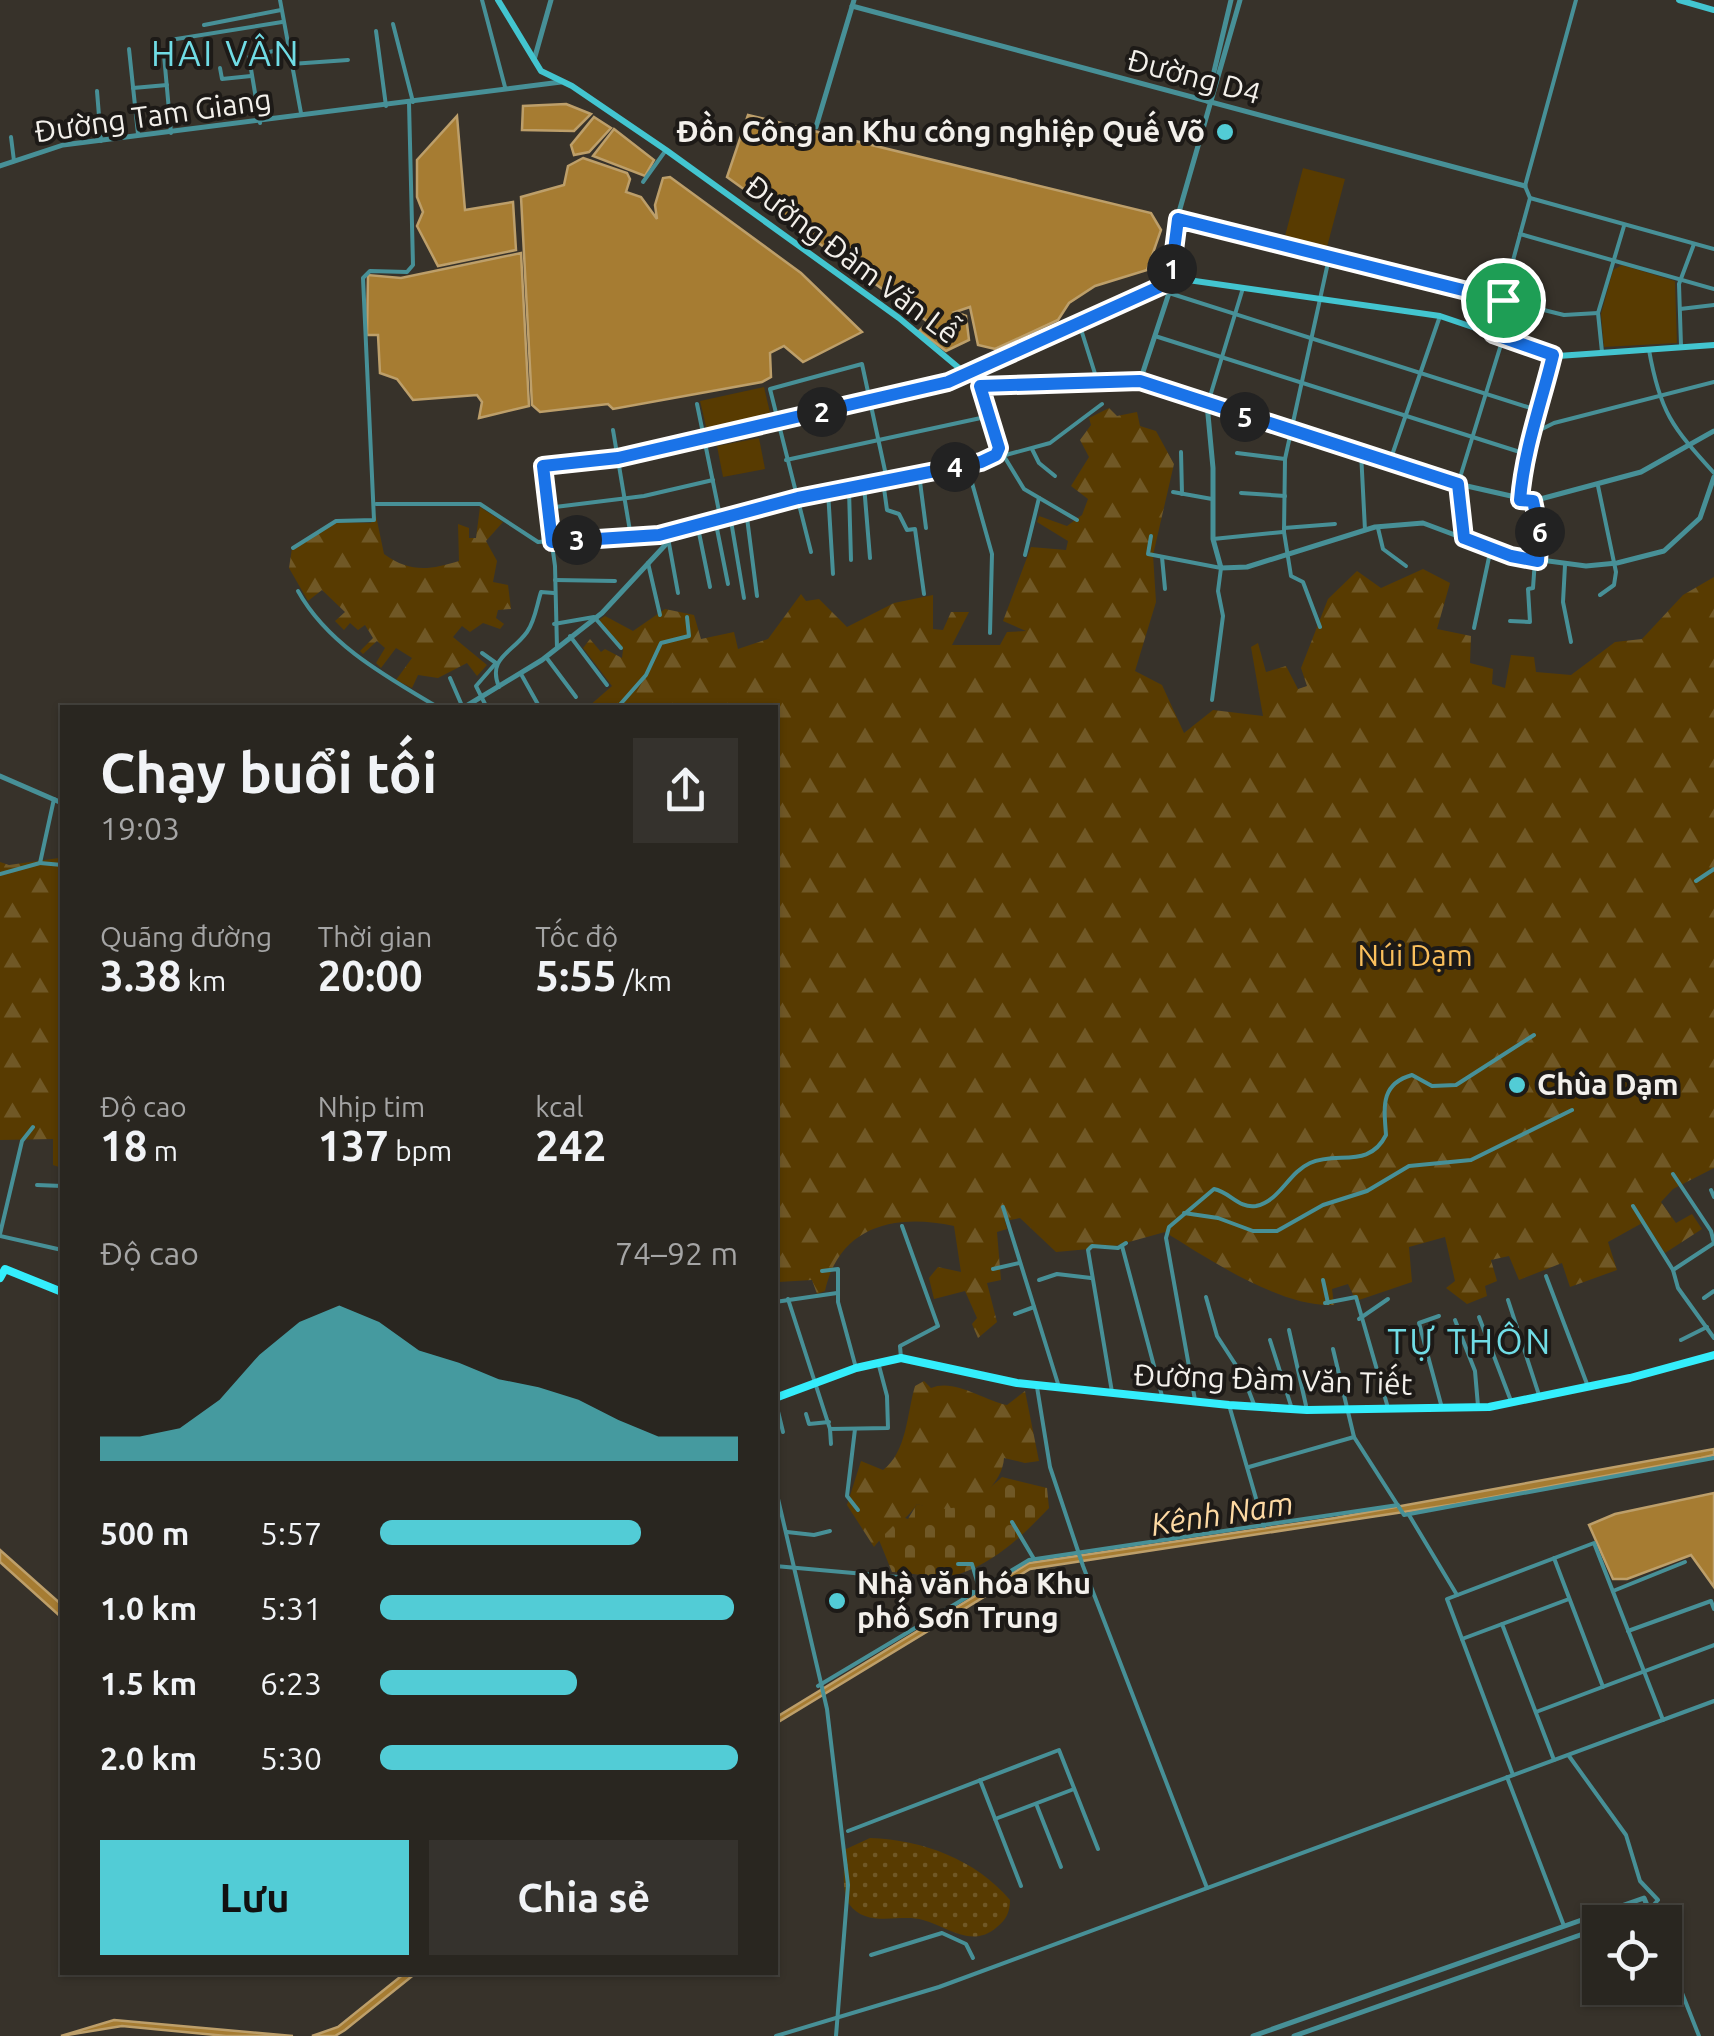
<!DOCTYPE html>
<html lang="vi">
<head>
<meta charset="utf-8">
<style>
	body { margin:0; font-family:Ubuntu,sans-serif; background:#35322d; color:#f1f3f6; height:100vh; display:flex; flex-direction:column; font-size:38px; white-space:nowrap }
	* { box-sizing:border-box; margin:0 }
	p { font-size:32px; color:#a5a5a5 }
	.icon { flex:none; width:55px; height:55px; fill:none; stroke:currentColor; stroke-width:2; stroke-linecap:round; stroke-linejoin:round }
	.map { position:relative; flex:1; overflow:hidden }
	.panel { position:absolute; left:60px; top:705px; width:718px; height:1270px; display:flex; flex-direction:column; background:#292620; border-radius:0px; box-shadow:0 2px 8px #0004,0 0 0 2px #45433e }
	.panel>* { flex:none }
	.fabs { position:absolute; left:1582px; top:1905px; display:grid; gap:20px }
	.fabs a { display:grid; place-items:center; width:100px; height:100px; border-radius:0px; background:#292620; box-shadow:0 2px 8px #0004,0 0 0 2px #45433e; font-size:50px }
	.pin { position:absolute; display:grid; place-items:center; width:85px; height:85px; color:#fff; margin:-42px; border:5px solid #fff; border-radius:50%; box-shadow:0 2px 10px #0007 }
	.km { position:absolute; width:50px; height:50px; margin:-25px; border-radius:50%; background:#222; color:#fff; font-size:28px; line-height:50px; text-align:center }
	.round { display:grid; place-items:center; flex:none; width:105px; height:105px; border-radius:0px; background:#35322d }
	.headline { display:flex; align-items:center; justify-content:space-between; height:170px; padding:0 40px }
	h1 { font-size:55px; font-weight:700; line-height:75px }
	.stats { display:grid; grid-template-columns:repeat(3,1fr); gap:15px; height:170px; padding:10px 40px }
	.stats div { display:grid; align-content:center }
	.stats b { font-size:42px; font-weight:700 }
	.stats small { font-size:28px; font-weight:400 }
	.stats p { font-size:28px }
	.chart { height:280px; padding:20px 40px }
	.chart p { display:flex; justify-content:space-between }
	.chart svg { width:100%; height:180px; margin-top:10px; fill:#52ccd6; opacity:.7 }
	.primary-button { display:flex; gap:20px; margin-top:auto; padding:20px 40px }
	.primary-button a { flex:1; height:115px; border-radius:0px; background:#52ccd6; color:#111; font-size:40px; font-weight:700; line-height:115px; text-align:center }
	.primary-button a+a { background:#35322d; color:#f1f3f6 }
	ul { padding:0 40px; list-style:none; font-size:32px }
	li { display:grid; grid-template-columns:160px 120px 1fr; align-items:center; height:75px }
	li i { height:25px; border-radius:12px; background:#52ccd6 }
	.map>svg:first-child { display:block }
	.grass { fill:url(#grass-dots) }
	.forest { fill:url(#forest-firs) }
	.cemetery { fill:url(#cemetery-stones) }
	.park { fill:#583b01 }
	.water { fill:#a67c32; stroke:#bd9f6a; stroke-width:2.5 }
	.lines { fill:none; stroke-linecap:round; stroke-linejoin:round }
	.minor { stroke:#479097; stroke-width:4 }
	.tertiary { stroke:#479097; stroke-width:5 }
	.secondary { stroke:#43c5d0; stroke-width:6 }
	.primary { stroke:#34eefc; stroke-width:8 }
	.route-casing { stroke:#fff; stroke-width:20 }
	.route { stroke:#1a73e8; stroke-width:12 }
	.poi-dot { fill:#52ccd6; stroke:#1d1a17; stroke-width:4 }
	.labels { text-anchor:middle; stroke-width:8; stroke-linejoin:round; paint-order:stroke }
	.street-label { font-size:30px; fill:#f3f0eb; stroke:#1d1a17 }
	.poi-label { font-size:30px; font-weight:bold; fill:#f3f0eb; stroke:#1d1a17; text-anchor:start }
	.park-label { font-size:30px; fill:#fabf5c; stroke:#1d1a17 }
	.water-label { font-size:32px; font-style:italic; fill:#fdd9a3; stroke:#1d1a17 }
	.quarter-label { font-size:35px; letter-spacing:2.5px; fill:#70dce5; stroke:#1d1a17 }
</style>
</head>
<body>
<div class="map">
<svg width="1714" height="2036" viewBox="0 0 1714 2036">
	<defs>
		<pattern id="grass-dots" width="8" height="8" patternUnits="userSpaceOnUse" patternTransform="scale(2.5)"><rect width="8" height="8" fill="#583b01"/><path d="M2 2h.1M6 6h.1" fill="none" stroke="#705826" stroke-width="1.8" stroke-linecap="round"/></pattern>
		<pattern id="forest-firs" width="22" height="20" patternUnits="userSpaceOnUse" patternTransform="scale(2.5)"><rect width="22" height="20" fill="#583b01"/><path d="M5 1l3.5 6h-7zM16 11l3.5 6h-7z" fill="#705826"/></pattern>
		<pattern id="cemetery-stones" width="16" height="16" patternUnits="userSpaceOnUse" patternTransform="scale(2.5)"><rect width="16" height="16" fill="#583b01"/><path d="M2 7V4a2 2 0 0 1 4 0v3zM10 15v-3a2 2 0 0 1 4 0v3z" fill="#705826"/></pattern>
	</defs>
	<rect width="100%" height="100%" fill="#37322a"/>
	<!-- grass -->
	<path class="grass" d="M870,1838c53,2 105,21 140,62 0,12 -4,20 -13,27 -25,22 -49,0 -74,-7 -22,-7 -56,9 -74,-16 -8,-12 -4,-40 -5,-54z"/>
	<!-- forest -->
	<g class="forest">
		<path d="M1109,408l8,8 20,-4 3,14 16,5 18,33 -21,91 3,47 -21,69 27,14 22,48 29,-23 50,6 -12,-69 7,-4 8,29 20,-6 12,23 9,-3 -6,-18 27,-69 29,-28 24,17 42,-19 27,14 -13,46 34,7 -1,27 23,6 -1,15 13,4 6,-33 23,2 2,15 35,3 44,-33 27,-3 41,-44 31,-18v591l-41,21 -12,13 15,21 16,-9 10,15 -37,24 -21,-31 -36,20 9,28 -47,17 -8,-24 -43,17 -10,-24 -18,4 6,21 -12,5 2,10 -20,8 -21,-16 9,-7 -10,-44 -36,10 3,35 -56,19 -8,-17 -16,5 2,16c-52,3 -126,-46 -169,-73l-54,15 -55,5 -36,-34 -15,3 2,8 -10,3 4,48 -14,3 10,39 -19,16 -6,-14 5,-6 -12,-27 -31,8 -5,-21 9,-11 23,5 -7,-46c-59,-13 -115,0 -129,65l-8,3 -5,-14 -34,2 -3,5v-579l-187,-1 24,-21 -29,-38 7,-9 11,13 4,-3 17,9 1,-8 -24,-30 6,-4 28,15 32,-22 29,6 7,24 33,-7 4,17 30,-10 33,-45 5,7 13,-2 28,28 47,-24 39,-8v34l10,1 8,-18h18l-17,33h48l7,-13 19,-1 -23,-10 28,-74 35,3 2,-9 -31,-19 2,-6 28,10 15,-11 6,-16 -17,-13 18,-29 -9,-17 11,-15 -2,-7z"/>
		<path d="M480,507l23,15 -17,19 11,20 -4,21 15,3 3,24 -13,1 -2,8 8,6 -4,5 -17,-6 -13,9 -8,-6 -9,11 34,28 -10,11 -10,-13 -29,15 -20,-3 -6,13 -16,-8 16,-22 -16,-10 -15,20 -5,-5 9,-15 -8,-7 -14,13 -3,-3 13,-13 -8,-13 -7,5 -8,-7 -6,7 -9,-9 10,-9 -23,-22 -14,11 -19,-33 3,-20 42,-26 37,1 4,-12 9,43c26,19 46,16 75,7l-1,-37 11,4v10h7z"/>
		<path d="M59,858l3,1v309l-9,-3v-26l-53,1v-278l9,3z"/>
		<path d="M924,1381l7,7c23,-10 52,12 76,17l18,-14 14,70 -14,2 -21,-5c-1,24 -29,50 -55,53 -10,1 -23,-4 -32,-7 -12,19 -30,25 -43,43l-27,-42 14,-44 22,9c24,-18 24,-57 32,-84z"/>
	</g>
	<!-- cemetery -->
	<path class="cemetery" d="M1002,1477l45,11 2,20c-25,26 -52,53 -87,65 -18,7 -50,0 -70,-1l-13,-32 23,-23 6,2 9,-15c40,12 55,0 85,-27z"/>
	<!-- park -->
	<g class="park">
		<path d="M1303,168l42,11 -18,68 -42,-11z"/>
		<path d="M1622,265l53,16 2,62 -73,4 -3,-33 12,-44z"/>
		<path d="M764,387l8,34 -64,14 -8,-34z"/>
		<path d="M759,438l6,31 -42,8 -6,-31z"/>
	</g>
	<!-- water -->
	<g class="water">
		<path d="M566,104l25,10 -17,17 -52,-1 1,-24z"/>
		<path d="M748,115l403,98 10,17 -14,40 -52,16 -26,17 -11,17 -63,29 -17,-4 -8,-38 -15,5 11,4 3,24 -23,11 -27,-20 9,-9 -201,-145z"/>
		<path d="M457,116l8,94 48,-8 3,48 -78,16 -21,-40 6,-14 -6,-15v-37z"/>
		<path d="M594,117l17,11 -22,24 -15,3 -3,-10z"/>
		<path d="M614,129l40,31 -9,16 -52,-20z"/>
		<path d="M583,158l44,15 3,6 -4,13 15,5 16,22 -2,-14 8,-27 7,-1 131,96 61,59 -59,30 -19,-16 -14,7 1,24 -9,5 -149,27 -5,-5 -68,8 -8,-7 -11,-208 43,-12 4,-19z"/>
		<path d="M521,253l8,153 -50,12 3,-16 -5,-7 -64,5 -16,-21 -17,-6 -2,-38h-11l1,-60 33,3z"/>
		<path d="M1714,1449v6l-13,3 -245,46 -426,65 -255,155v-6l254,-155 306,-45z"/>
		<path d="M1714,1493v94l-23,-32 -64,24h-14l-24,-54 26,-11z"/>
		<path d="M0,1550l62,55v13l-62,-56z"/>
		<path d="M405,1973h11l-71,57 -10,6h-23l26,-9z"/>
		<path d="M114,2020l179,16h-67l-104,-10 -61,10z"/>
	</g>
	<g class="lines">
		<!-- minor -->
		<g class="minor">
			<path d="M280,0l21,113"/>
			<path d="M482,0l23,87"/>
			<path d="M393,24l20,78"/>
			<path d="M204,25l77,-15"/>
			<path d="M376,31l10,75"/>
			<path d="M170,40l112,-18"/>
			<path d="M129,49l9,85"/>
			<path d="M164,55l7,78"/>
			<path d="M291,64l57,-4"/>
			<path d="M220,68l2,11 29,-3"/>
			<path d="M133,88l34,-3"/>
			<path d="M97,91l4,50"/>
			<path d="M260,123l-11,-66 37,-9"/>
			<path d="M11,137l3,24"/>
			<path d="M643,182l23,-32"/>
			<path d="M1530,198l184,51"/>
			<path d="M1177,219l387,96 34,-2"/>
			<path d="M1520,234l194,55"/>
			<path d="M1169,293l371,118"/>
			<path d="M1680,309l34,-4"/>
			<path d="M1079,323l18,57"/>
			<path d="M1493,334l37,-136 -5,-12 51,-186"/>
			<path d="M1155,336l368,117"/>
			<path d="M1681,346l-2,-62 15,-40"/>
			<path d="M1649,350c11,62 23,77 65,123"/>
			<path d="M1602,352l-4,-39 26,-87"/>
			<path d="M1208,403l35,-115"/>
			<path d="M697,404l23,112"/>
			<path d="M613,430l18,107"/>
			<path d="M1534,433l20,-10 160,-41"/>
			<path d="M999,448l25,41 53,31"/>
			<path d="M1032,449l7,14 16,13"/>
			<path d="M1181,452l1,42"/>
			<path d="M1361,452l4,78"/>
			<path d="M1237,453l48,6"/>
			<path d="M1002,456l48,-13 52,-39"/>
			<path d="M786,460l204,-44"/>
			<path d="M1390,461l50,-145"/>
			<path d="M967,465l25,89 -2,79"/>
			<path d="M919,474l7,54"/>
			<path d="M883,481l4,29 12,4 8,16 8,-1 9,65"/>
			<path d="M864,485l6,73"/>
			<path d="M1598,486l18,86 -2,13 -14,10"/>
			<path d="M849,490l2,70"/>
			<path d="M828,491l5,83"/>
			<path d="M1173,492l39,7"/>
			<path d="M1241,493l44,3"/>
			<path d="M1520,500c4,-50 21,-97 33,-145"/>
			<path d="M1533,501l7,32 -2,28"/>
			<path d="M376,504h104l58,38 136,-10"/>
			<path d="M547,508l-4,-41c137,-15 271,-53 404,-85l18,-9"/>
			<path d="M746,510l11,86"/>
			<path d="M730,515l14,83"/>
			<path d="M715,519l13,65"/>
			<path d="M697,523l13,64"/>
			<path d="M1284,528l51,-4"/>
			<path d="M1378,528l5,21 23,17"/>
			<path d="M1151,536l-3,18 73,14 -3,23 5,25 -11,84"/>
			<path d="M1463,536l-5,-52 45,-146"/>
			<path d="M668,538l10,55"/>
			<path d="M1213,539l70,-7"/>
			<path d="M293,548l43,-27 38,-1 -11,-242 7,-7 37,1 6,-7 -4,-162"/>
			<path d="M811,552l-41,-163 92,-25 25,116"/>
			<path d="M1025,555l14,-57"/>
			<path d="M1162,557l3,32"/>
			<path d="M648,563l12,52"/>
			<path d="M1565,565l-2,37 8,40"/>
			<path d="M555,580l60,1"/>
			<path d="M298,591c30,54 89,86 141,117"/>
			<path d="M595,618l26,30"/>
			<path d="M1510,621l20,1 -2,-33 5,-1 2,-28"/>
			<path d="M554,624l40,-7"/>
			<path d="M1320,627l-17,-45 -12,-6 -7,-44 1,-73 44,-201"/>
			<path d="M1474,628l17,-80"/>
			<path d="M570,636l37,49"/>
			<path d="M557,648l-2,-82 -8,-58 97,-12 69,-16"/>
			<path d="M482,653l14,10 -20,23 11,22"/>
			<path d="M546,657l30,40"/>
			<path d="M521,674l19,34"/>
			<path d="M450,678l13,30"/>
			<path d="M499,687c-12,-29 13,-34 28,-55 8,-11 10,-28 14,-40l13,1"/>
			<path d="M617,708l29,-33 15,-32 28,-7 -2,-19"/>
			<path d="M54,799l-14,64 22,2"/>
			<path d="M0,874l40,-11"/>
			<path d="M1696,881l18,-12"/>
			<path d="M1673,1174l38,57 3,12"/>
			<path d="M37,1185l25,1"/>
			<path d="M1711,1190l3,7"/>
			<path d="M1633,1206l40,64 5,18 36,50"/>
			<path d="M1003,1207l56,180"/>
			<path d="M1184,1213l34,5 35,13h24l46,-26 44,-14 42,-25 62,-6 101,-50"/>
			<path d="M0,1234l22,-93 11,-14"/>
			<path d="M0,1236l62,14"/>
			<path d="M1122,1246l40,150"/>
			<path d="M993,1269l26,-6"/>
			<path d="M1673,1270l41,-27"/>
			<path d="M822,1271l16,-2v33l18,66"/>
			<path d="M1546,1276l41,108"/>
			<path d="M1039,1280l18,-6 34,4"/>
			<path d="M1323,1280l5,23"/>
			<path d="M1206,1297l11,39 26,40 12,31"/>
			<path d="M1704,1298l10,-7"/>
			<path d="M788,1299l42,130 58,-1 -1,-32 -9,-34"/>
			<path d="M1508,1300l31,95"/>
			<path d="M775,1302l62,-9"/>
			<path d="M1325,1303l31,-6 32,111"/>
			<path d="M1015,1314l19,-7"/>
			<path d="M1439,1316l-20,7 23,85"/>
			<path d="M1479,1317l32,84"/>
			<path d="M1359,1319l29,-20"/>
			<path d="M1455,1320l20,51 3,35"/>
			<path d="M1289,1330l18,80"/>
			<path d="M1270,1340l22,69"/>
			<path d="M1681,1340l26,-13"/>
			<path d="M1333,1349l21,88 50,78 310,-57"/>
			<path d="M901,1358l-1,-12 38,-20 -36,-100"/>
			<path d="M1037,1387l13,80 33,99 124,322"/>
			<path d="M1112,1392l-24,-142 4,-4 26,2 8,-5"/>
			<path d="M775,1399l8,33"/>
			<path d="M1195,1400l-29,-162 3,-11 45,-38c16,3 25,20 42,17 24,-5 32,-33 54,-43 28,-12 59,6 76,-28 -2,-28 -6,-51 26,-60l20,11 24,-1 78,-50"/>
			<path d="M1229,1405l35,121"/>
			<path d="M806,1414l3,10 20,-2"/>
			<path d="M830,1429l1,15"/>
			<path d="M855,1429l-8,67 11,14"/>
			<path d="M1249,1467l105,-30"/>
			<path d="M775,1486l52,223 21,176 -12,151"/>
			<path d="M1409,1515l48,80"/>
			<path d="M1012,1522l22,37"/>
			<path d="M787,1532l27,3 16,-4"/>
			<path d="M1554,1558l49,129"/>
			<path d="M958,1564h14l7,24"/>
			<path d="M775,1566l123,11"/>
			<path d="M927,1585l46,7"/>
			<path d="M1613,1591l72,-29"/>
			<path d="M1502,1624l52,136"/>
			<path d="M1628,1631l83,-30 3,8"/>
			<path d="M1462,1639l107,-40"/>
			<path d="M818,1686l211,-126 369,-55"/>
			<path d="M1536,1712l178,-67"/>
			<path d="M1569,1756l57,79 14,46 18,19 -9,10 5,12"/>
			<path d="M1513,1775l-66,-176 147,-56 69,177"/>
			<path d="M1507,1777l57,149"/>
			<path d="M980,1780l41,106"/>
			<path d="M1037,1806l24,61"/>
			<path d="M995,1819l79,-30"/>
			<path d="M848,1831l211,-81 39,99"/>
			<path d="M1665,1950l34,86"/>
			<path d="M871,1955l71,-22 24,11 7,14"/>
			<path d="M776,2036l163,-49 775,-286"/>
		</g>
		<!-- tertiary -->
		<g class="tertiary">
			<path d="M852,6l673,180"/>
			<path d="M534,60l17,-60"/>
			<path d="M1207,101l24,-101"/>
			<path d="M816,127l38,-127"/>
			<path d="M0,166l63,-21 498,-63"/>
			<path d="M965,373l15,14 160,-6 318,103 75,17 108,-29 73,-41"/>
			<path d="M1140,381l29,-88 8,-74 63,-219"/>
			<path d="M1207,404l6,64v71l8,29 26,-1 128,-40 48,-4 88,33 75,10 31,-3 47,-12 36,-33 14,-41"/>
			<path d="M463,708l79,-48 60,-47 80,-86 116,-29 190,-38 11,-12 -19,-61"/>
			<path d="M0,776l62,27"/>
			<path d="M1253,2036l391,-138 5,12 -34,12"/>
			<path d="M1294,2036l306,-108"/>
		</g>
		<!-- secondary -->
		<g class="secondary">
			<path d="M498,0l43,71 31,15 94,64 233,168 66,55 216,-94 259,37 118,40 156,-11"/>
			<path d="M1679,0l35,10"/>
		</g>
		<!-- primary -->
		<g class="primary">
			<path d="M0,1278l5,-9 57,23"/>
			<path d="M775,1398l81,-30 45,-10 116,25 212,22 78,5 182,-3 141,-29 84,-23"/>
		</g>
	</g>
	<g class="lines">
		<!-- route casing -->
		<g class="route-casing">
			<path id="route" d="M1178,219l325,81 -10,34 60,21c-12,49 -29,95 -33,145l13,1 7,32 -2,28 -27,-5 -47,-18 -6,-54 -318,-103 -160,5 19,62 -3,7 -15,7 -183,36 -139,37 -107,7 -9,-76 75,-8 330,-76 222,-100z"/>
		</g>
		<!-- route -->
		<use href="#route" class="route"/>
	</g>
	<!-- markers -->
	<g class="poi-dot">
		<circle cx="1225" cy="132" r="10"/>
		<circle cx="1517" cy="1085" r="10"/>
		<circle cx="837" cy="1601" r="10"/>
	</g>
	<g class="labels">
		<!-- street labels -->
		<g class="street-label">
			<text transform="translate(1194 77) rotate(15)" y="10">Đường D4</text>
			<text transform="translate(153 116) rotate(-8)" y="10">Đường Tam Giang</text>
			<text transform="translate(852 260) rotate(37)" y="10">Đường Đàm Văn Lễ</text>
			<text transform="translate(1273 1380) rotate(2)" y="10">Đường Đàm Văn Tiết</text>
		</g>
		<!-- poi labels -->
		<g class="poi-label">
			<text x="1205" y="142" text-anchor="end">Đồn Công an Khu công nghiệp Quế Võ</text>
			<text x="1537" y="1095">Chùa Dạm</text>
			<text x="857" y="1594">Nhà văn hóa Khu<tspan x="857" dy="34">phố Sơn Trung</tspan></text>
		</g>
		<!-- park labels -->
		<g class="park-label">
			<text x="1415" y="966">Núi Dạm</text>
		</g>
		<!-- water labels -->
		<g class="water-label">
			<text transform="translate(1222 1514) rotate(-9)" y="11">Kênh Nam</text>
		</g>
		<!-- quarter labels -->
		<g class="quarter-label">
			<text x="226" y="66">HAI VÂN</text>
			<text x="1470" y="1354">TỰ THÔN</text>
		</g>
	</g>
</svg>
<div class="fabs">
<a><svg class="icon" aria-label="locate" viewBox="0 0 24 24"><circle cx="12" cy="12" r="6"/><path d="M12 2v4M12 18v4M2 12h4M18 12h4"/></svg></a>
</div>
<div class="pin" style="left:1503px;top:300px;background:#1e9e55"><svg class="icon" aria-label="arrive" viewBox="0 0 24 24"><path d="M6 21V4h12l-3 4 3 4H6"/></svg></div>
<b class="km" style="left:1172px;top:269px">1</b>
<b class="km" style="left:822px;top:412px">2</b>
<b class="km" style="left:577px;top:540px">3</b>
<b class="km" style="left:955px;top:467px">4</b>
<b class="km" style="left:1245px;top:417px">5</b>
<b class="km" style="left:1540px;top:532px">6</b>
<section class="panel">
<div class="headline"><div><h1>Chạy buổi tối</h1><p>19:03</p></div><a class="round"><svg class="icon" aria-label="share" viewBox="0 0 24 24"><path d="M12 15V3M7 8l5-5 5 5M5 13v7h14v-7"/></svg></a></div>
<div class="stats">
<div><p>Quãng đường</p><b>3.38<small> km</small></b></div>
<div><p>Thời gian</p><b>20:00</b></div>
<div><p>Tốc độ</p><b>5:55<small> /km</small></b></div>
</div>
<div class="stats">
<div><p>Độ cao</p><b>18<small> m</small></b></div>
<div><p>Nhịp tim</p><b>137<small> bpm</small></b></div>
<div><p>kcal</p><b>242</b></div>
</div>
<div class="chart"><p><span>Độ cao</span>74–92 m</p>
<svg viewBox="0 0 160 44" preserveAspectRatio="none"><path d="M0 44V38L10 38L20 36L30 29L40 18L50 10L60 6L70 10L80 17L90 20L100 24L110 26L120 29L130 34L140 38L150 38L160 38V44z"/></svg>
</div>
<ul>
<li><b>500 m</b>5:57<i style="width:73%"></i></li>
<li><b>1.0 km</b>5:31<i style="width:99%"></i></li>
<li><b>1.5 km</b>6:23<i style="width:55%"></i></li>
<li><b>2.0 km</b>5:30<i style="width:100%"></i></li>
</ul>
<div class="primary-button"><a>Lưu</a><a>Chia sẻ</a></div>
</section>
</div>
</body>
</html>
